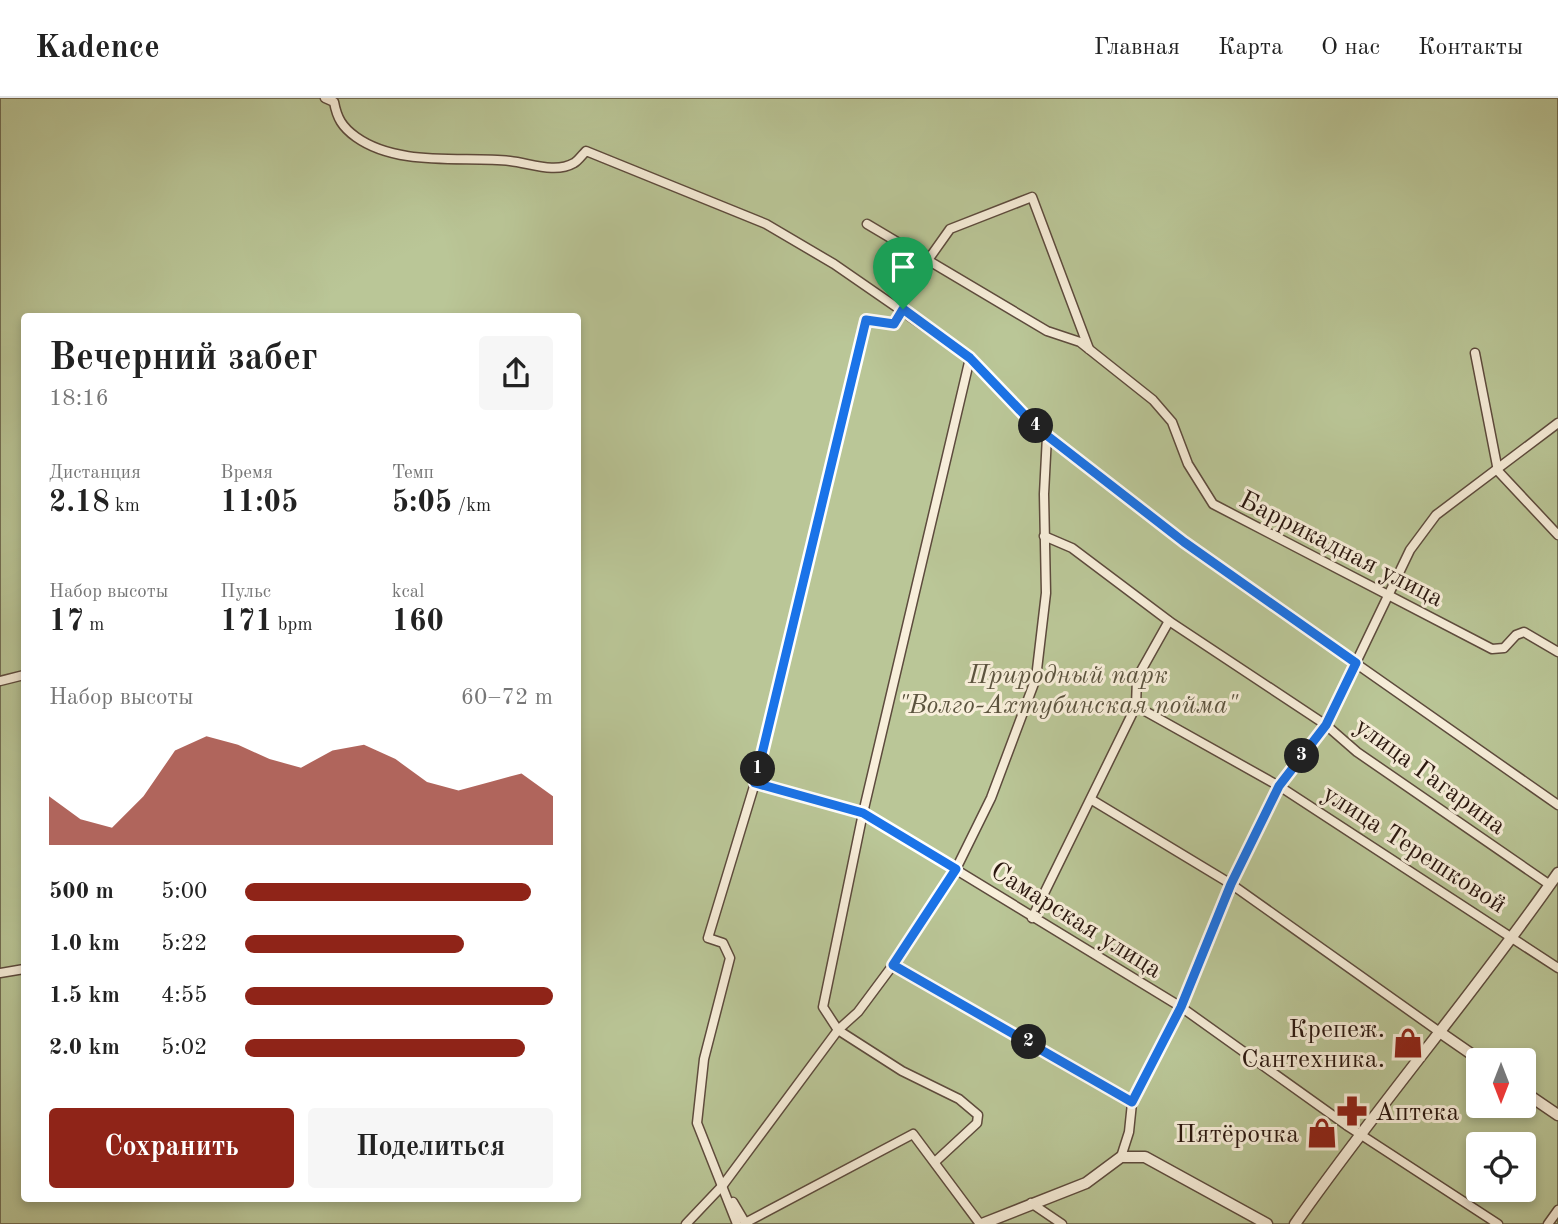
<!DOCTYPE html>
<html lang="ru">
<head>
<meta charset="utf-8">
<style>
	body { margin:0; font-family:"Old Standard TT",serif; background:#f6f6f6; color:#222; height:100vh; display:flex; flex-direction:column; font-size:26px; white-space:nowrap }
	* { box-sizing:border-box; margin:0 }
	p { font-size:23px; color:#767676 }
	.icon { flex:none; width:38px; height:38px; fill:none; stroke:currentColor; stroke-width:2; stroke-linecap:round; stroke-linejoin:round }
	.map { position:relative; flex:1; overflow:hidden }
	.details { position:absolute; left:21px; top:215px; width:560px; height:889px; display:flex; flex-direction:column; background:#fff; border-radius:7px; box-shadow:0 4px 10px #0003 }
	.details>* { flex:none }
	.needle { width:46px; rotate:180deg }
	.fabs { position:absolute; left:1466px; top:950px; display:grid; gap:14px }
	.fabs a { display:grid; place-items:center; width:70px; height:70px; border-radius:7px; background:#fff; box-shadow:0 4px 10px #0003; font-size:35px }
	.pin { position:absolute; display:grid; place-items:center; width:60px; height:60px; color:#fff; margin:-72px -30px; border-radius:50% 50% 50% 0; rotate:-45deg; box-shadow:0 0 7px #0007 }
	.pin .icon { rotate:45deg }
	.km { position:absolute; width:35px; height:35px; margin:-18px; border-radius:50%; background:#222; color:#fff; font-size:19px; line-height:35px; text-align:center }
	.round { display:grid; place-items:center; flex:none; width:74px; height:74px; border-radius:7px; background:#f6f6f6 }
	.head { display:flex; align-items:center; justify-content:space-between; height:119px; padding:0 28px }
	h1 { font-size:38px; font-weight:800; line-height:52px }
	.metrics { display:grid; grid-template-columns:repeat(3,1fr); gap:10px; height:119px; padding:7px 28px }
	.metrics div { display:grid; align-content:center }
	.metrics b { font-size:30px; font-weight:800 }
	.metrics small { font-size:19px; font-weight:400 }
	.metrics p { font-size:19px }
	.chart { height:196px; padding:14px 28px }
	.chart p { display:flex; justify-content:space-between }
	.chart svg { width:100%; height:126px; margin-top:7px; fill:#8f2418; opacity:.7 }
	.cta { display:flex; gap:14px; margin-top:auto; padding:14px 28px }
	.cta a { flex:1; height:80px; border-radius:7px; background:#8f2418; color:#fff; font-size:28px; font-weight:800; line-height:80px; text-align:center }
	.cta a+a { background:#f6f6f6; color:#222 }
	ul { padding:0 28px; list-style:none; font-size:23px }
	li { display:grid; grid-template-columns:112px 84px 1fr; align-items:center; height:52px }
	li i { height:18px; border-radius:9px; background:#8f2418 }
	header { display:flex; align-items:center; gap:42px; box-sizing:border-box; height:98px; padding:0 35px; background:#fff; border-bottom:2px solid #e0e0e0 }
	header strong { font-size:33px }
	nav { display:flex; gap:38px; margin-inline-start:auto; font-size:24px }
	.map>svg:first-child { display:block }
	.green { fill:#bac697; stroke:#726e53; stroke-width:2; fill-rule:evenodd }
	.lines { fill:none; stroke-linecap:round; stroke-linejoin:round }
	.minor-casing { stroke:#5d4b3d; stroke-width:11 }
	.tertiary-casing { stroke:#5d4b3d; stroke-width:13 }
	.minor { stroke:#f8efdb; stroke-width:8 }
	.tertiary { stroke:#f8efdb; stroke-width:10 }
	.route-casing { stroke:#fff; stroke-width:14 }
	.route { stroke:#1a73e8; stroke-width:9 }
	.labels { text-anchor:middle; stroke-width:6; stroke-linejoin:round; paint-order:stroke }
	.street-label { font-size:26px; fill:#2a170f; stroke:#f8efdb }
	.park-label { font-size:26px; font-style:italic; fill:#5c543f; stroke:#f8efdb }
	.poi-label { font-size:26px; fill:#2a170f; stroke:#f8efdb; text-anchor:end }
</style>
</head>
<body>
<header>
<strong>Kadence</strong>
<nav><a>Главная</a><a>Карта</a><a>О нас</a><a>Контакты</a></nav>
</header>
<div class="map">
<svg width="1558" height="1126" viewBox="0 0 1558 1126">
	<rect width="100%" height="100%" fill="#f5e6c7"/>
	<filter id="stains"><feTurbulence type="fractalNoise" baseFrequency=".00286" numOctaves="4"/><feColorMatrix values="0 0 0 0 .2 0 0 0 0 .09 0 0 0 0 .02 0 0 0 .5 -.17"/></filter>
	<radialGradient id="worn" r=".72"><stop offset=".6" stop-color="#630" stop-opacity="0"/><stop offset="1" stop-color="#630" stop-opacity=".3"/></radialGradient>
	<!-- green -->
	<path class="green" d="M0,0h1558v1126h-1558zM24,219h554v882h-554zM1479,962h45v46h-45zM1479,1046h45v46h-45z"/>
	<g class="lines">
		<!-- minor casing -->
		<g class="minor-casing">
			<g id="minor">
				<path d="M325,0l9,4c3,16 8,25 22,35 42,30 106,19 154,24 20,2 45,13 64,2 4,-2 8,-8 12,-12l180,73 68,40 136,94 66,69 148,116 374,262"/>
				<path d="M867,126l180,107 33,11 73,58 19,22 16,42 25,40 279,145 12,-1 12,-13 8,-3 34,20"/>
				<path d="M928,162l22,-31 82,-32 57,152"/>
				<path d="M1475,255l23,118 60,64"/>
				<path d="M1044,438l28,12 97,73 157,104 31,27 193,133"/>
				<path d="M0,583l24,-6"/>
				<path d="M1136,608l143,80 279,182"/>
				<path d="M755,685l108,30 318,194 168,120 149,97"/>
				<path d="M1092,702l139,84 210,149"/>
				<path d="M1032,820l104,-212 1,-28 32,-57"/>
				<path d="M893,867l239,138"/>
				<path d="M0,875l24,-4"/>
				<path d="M1121,1059l8,-25 3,-29 49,-96 50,-123 48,-98 47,-61 84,-175 26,-35 122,-92"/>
				<path d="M936,1063l41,-38 1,-8 -19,-16 -57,-28 -64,-41 -15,-23 40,-194 107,-455"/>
				<path d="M733,1104l13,22"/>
				<path d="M1031,1105l31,21"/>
				<path d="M745,1125l168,-89 67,90"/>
				<path d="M686,1126l37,-39 115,-155 20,-18 35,-47 63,-96 35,-71 45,-120 10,-85 -2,-99 3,-58"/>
				<path d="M737,1126l-40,-101 7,-64 26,-101 -7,-15 -15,-5 47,-155 111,-463 28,4 9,-15"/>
				<path d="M1548,1126l10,-14"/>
			</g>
		</g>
		<!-- tertiary casing -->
		<g class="tertiary-casing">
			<g id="tertiary">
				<path d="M1441,935l39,27"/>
				<path d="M1524,994l34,23"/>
				<path d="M982,1126l104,-41 35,-26h24l122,67"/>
				<path d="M1295,1126c84,-120 179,-230 263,-351"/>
			</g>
		</g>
		<!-- minor -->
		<use href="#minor" class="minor"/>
		<!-- tertiary -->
		<use href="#tertiary" class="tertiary"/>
	</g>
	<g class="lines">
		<!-- route casing -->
		<g class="route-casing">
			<path id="route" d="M903,211l67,49 66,69 148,115 172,121 -30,62 -47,61 -48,98 -50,123 -49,95 -239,-137 63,-96 -93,-56 -108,-30 111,-463 28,4z"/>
		</g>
		<!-- route -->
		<use href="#route" class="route"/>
	</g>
	<!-- icons -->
	<defs>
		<g id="shop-bare" transform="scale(2.415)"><path d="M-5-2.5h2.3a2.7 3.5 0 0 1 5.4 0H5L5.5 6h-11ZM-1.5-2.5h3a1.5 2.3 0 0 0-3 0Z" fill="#8f2418" stroke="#f8efdb" stroke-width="2.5" paint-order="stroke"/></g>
		<g id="pharmacy-bare" transform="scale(2.415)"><path d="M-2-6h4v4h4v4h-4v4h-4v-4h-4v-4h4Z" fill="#8f2418" stroke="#f8efdb" stroke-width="2.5" paint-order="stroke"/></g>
	</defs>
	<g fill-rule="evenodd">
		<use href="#shop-bare" x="1408" y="945"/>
		<use href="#pharmacy-bare" x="1352" y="1013"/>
		<use href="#shop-bare" x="1322" y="1035"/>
	</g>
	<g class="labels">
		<!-- street labels -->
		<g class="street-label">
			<text transform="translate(1342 450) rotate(27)" y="9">Баррикадная улица</text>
			<text transform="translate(1431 677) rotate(36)" y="9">улица Гагарина</text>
			<text transform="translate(1415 750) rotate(33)" y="9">улица Терешковой</text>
			<text transform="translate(1077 821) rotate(32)" y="9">Самарская улица</text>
		</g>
		<!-- park labels -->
		<g class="park-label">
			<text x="1068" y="585">Природный парк<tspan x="1068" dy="30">"Волго-Ахтубинская пойма"</tspan></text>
		</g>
		<!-- poi labels -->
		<g class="poi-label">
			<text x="1385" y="939">Крепеж.<tspan x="1385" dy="30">Сантехника.</tspan></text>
			<text x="1375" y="1022" text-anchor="start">Аптека</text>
			<text x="1299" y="1044">Пятёрочка</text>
		</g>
	</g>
	<rect width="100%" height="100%" filter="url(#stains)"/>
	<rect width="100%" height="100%" fill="url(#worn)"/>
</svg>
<div class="fabs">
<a><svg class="needle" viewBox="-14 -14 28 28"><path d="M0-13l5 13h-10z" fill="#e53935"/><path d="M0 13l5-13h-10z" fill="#767676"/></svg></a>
<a><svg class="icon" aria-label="locate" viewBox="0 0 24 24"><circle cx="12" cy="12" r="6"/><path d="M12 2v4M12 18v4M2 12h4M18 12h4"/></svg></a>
</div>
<div class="pin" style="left:903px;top:211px;background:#1e9e55"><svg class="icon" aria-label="arrive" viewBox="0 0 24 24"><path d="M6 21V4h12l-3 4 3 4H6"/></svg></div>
<b class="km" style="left:758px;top:671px">1</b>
<b class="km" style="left:1029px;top:944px">2</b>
<b class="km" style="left:1302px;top:658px">3</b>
<b class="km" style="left:1036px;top:328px">4</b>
<section class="details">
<div class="head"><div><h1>Вечерний забег</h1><p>18:16</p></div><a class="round"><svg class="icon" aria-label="share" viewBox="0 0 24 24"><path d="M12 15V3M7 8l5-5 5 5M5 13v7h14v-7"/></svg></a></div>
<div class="metrics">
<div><p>Дистанция</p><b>2.18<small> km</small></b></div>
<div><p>Время</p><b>11:05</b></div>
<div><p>Темп</p><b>5:05<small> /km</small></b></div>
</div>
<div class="metrics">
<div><p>Набор высоты</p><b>17<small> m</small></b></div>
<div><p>Пульс</p><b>171<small> bpm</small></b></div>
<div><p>kcal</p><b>160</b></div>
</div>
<div class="chart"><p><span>Набор высоты</span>60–72 m</p>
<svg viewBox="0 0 160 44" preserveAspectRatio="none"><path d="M0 44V27L10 35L20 38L30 27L40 11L50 6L60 9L70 14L80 17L90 11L100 9L110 14L120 22L130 25L140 22L150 19L160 27V44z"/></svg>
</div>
<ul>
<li><b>500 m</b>5:00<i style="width:93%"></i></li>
<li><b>1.0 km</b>5:22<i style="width:71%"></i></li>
<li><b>1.5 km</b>4:55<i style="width:100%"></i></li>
<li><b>2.0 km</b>5:02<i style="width:91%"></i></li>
</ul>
<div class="cta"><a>Сохранить</a><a>Поделиться</a></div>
</section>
</div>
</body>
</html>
